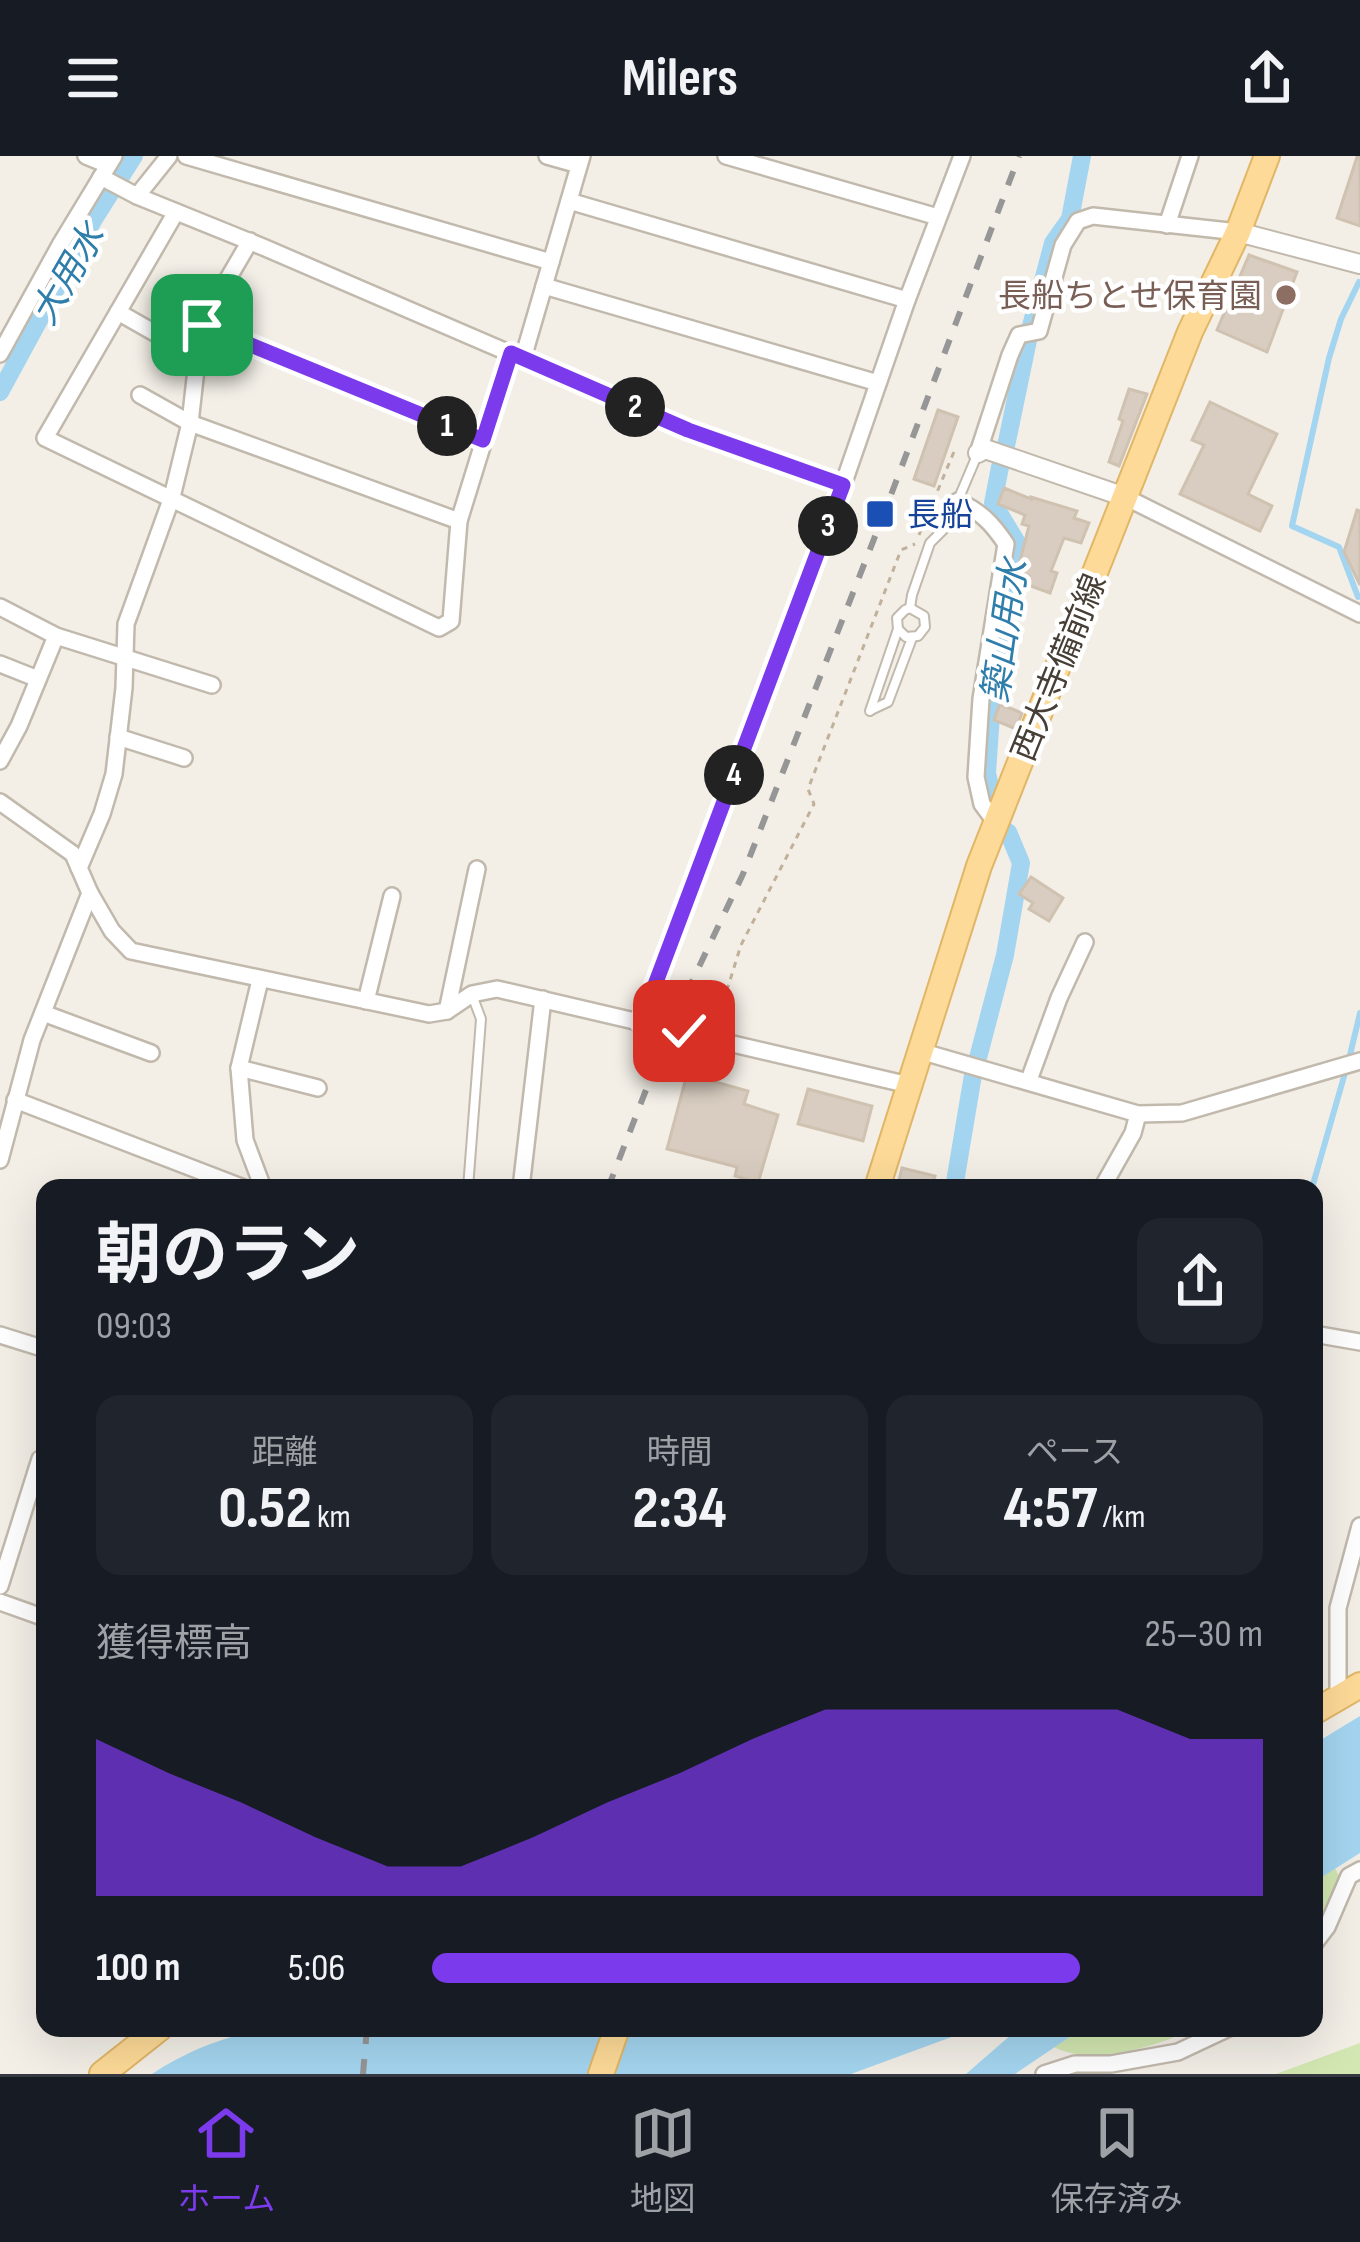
<!DOCTYPE html>
<html lang="ja">
<head>
<meta charset="utf-8">
<style>
	body { margin:0; font-family:"Sofia Sans Condensed","Noto Sans JP",sans-serif; background:#20242c; color:#f1f3f6; height:100vh; display:flex; flex-direction:column; font-size:45px; white-space:nowrap }
	* { box-sizing:border-box; margin:0 }
	p { font-size:39px; color:#9ea1a6 }
	.icon { flex:none; width:66px; height:66px; fill:none; stroke:currentColor; stroke-width:2; stroke-linecap:round; stroke-linejoin:round }
	.map { position:relative; flex:1; overflow:hidden }
	.details { position:absolute; left:36px; top:1023px; width:1287px; height:858px; display:flex; flex-direction:column; background:#171b24; border-radius:24px; box-shadow:0 12px 48px #0002 }
	.details>* { flex:none }
	.pin { position:absolute; display:grid; place-items:center; width:102px; height:102px; color:#fff; margin:-51px; border-radius:24px; box-shadow:0 6px 18px #0006 }
	.km { position:absolute; width:60px; height:60px; margin:-30px; border-radius:50%; background:#222; color:#fff; font-size:33px; line-height:60px; text-align:center }
	.round { display:grid; place-items:center; flex:none; width:126px; height:126px; border-radius:24px; background:#20242c }
	.headline { display:flex; align-items:center; justify-content:space-between; height:204px; padding:0 60px }
	h1 { font-size:66px; font-weight:700; line-height:90px }
	.metrics { display:grid; grid-template-columns:repeat(3,1fr); gap:18px; height:204px; padding:12px 60px }
	.metrics div { display:grid; align-content:center; border-radius:24px; background:#20242c; text-align:center }
	.metrics b { font-size:60px; font-weight:700 }
	.metrics small { font-size:33px; font-weight:400 }
	.metrics p { font-size:33px }
	.chart { height:336px; padding:24px 60px }
	.chart p { display:flex; justify-content:space-between }
	.chart svg { width:100%; height:216px; margin-top:12px; fill:#7c3aed; opacity:.7 }
	ul { padding:0 60px; list-style:none; font-size:39px }
	li { display:grid; grid-template-columns:192px 144px 1fr; align-items:center; height:90px }
	li i { height:30px; border-radius:15px; background:#7c3aed }
	header { display:flex; justify-content:space-between; align-items:center; height:156px; padding:0 60px; background:#171b24; font-size:54px; font-weight:700 }
	.dock { display:flex; justify-content:space-around; align-items:center; height:168px; border-top:3px solid #363941; background:#171b24; font-size:33px; color:#9ea1a6 }
	.dock a { display:grid; justify-items:center; gap:6px }
	.dock .current { color:#7c3aed }
	.map>svg:first-child { display:block }
	.green { fill:#d2e7b1 }
	.water { fill:#a4d5f0 }
	.lines { fill:none; stroke-linecap:round; stroke-linejoin:round }
	.stream { stroke:#a4d5f0; stroke-width:6 }
	.canal { stroke:#a4d5f0; stroke-width:18 }
	.building { fill:#d8cdc0; stroke:#d0c2b0; stroke-width:3 }
	.service-casing { stroke:#c2b9ad; stroke-width:12 }
	.minor-casing { stroke:#c2b9ad; stroke-width:20 }
	.tertiary-casing { stroke:#c2b9ad; stroke-width:22 }
	.primary-casing { stroke:#e2b667; stroke-width:28 }
	.path { stroke:#c1b19b; stroke-width:3; stroke-dasharray:6 6; stroke-linecap:butt }
	.service { stroke:#fff; stroke-width:8 }
	.minor { stroke:#fff; stroke-width:15 }
	.tertiary { stroke:#fff; stroke-width:18 }
	.primary { stroke:#fdda97; stroke-width:24 }
	.rail { stroke:#969696; stroke-width:6; stroke-dasharray:15 15; stroke-linecap:butt }
	.route-casing { stroke:#fff; stroke-width:24 }
	.route { stroke:#7c3aed; stroke-width:15 }
	.education-dot { fill:#8d6e63; stroke:#fff; stroke-width:4.5 }
	.transit-dot { fill:#1a4fb4; stroke:#fff; stroke-width:4.5 }
	.labels { text-anchor:middle; stroke-width:9; stroke-linejoin:round; paint-order:stroke }
	.education-label { font-size:33px; fill:#785e54; stroke:#fff; text-anchor:end }
	.transit-label { font-size:33px; fill:#164399; stroke:#fff; text-anchor:start }
	.street-label { font-size:33px; fill:#473f36; stroke:#fff }
	.water-label { font-size:36px; font-style:italic; fill:#2e7daa; stroke:#fff }
</style>
</head>
<body>
<header><svg class="icon" aria-label="menu" viewBox="0 0 24 24"><path d="M4 6h16M4 12h16M4 18h16"/></svg>Milers<svg class="icon" aria-label="share" viewBox="0 0 24 24"><path d="M12 15V3M7 8l5-5 5 5M5 13v7h14v-7"/></svg></header>
<div class="map">
<svg width="1360" height="1918" viewBox="0 0 1360 1918">
	<rect width="100%" height="100%" fill="#f3efe7"/>
	<!-- green -->
	<g class="green">
		<path d="M1335,1712l4,8 -8,22 -17,30v-46z"/>
		<path d="M1083,1872h112c-37,18 -103,39 -141,19z"/>
		<path d="M1360,1887v31h-84z"/>
	</g>
	<!-- water -->
	<g class="water">
		<path d="M1360,1560v137l-46,29v-138z"/>
		<path d="M266,1872h710l-125,46h-699c36,-24 72,-37 114,-46z"/>
		<path d="M1014,1872h69l-68,46h-49l46,-40z"/>
	</g>
	<g class="lines">
		<!-- stream -->
		<g class="stream">
			<path d="M1358,441l-19,-50 -47,-21 37,-168 12,-39 18,-37"/>
			<path d="M1350,899l10,-42"/>
			<path d="M1312,1032l33,-115"/>
		</g>
		<!-- canal -->
		<g class="canal">
			<path d="M0,236l94,-173 40,-63"/>
			<path d="M1006,290l25,-120 22,-83 17,-24 12,-63"/>
			<path d="M993,645l-6,-28 4,-58 28,-169 -26,-43 7,-36"/>
			<path d="M978,902l27,-103 16,-92 -13,-31"/>
			<path d="M954,1032l19,-113"/>
		</g>
	</g>
	<!-- building -->
	<g class="building">
		<path d="M1357,1h3v69l-23,-8z"/>
		<path d="M1249,99l48,17 -30,80 -50,-22z"/>
		<path d="M1129,233l18,5 -28,72 -10,-4 14,-41 -4,-2z"/>
		<path d="M1210,246l67,32 -29,60 24,12 -12,25 -80,-37 24,-49 -12,-5z"/>
		<path d="M938,254l20,7 -24,69 -20,-7z"/>
		<path d="M1004,332l27,11v-2l46,14 -3,7 15,5 -8,20 -17,-5 -13,33 6,2 -7,20 -25,-9 4,-8 -12,-4 12,-46 -7,-2 3,-9 -27,-11z"/>
		<path d="M1357,354l3,1v74l-16,-33z"/>
		<path d="M1000,548l22,9 -6,16 -22,-9z"/>
		<path d="M1031,721l32,21 -14,23 -20,-12 4,-6 -14,-9z"/>
		<path d="M687,918l61,17 -4,13 34,11 -20,68 -23,-7 2,-9 -70,-18z"/>
		<path d="M808,933l64,17 -9,35 -65,-17z"/>
		<path d="M902,1012l33,8 -4,12h-34z"/>
	</g>
	<g class="lines">
		<!-- service casing -->
		<g class="service-casing">
			<g id="service">
				<path d="M910,452l2,-13 18,-52 17,-17 31,-73"/>
				<path d="M871,554l17,-8 24,-64"/>
				<path d="M870,555l28,-82 -1,-11 8,-8 5,-2 14,8 1,11 -7,9 -12,1 -8,-8"/>
				<path d="M468,1032l13,-169 -9,-24"/>
			</g>
		</g>
		<!-- minor casing -->
		<g class="minor-casing">
			<g id="minor">
				<path d="M86,0l22,9"/>
				<path d="M186,0l365,106"/>
				<path d="M547,0l32,9"/>
				<path d="M726,0l212,61"/>
				<path d="M101,21l36,19 126,51 425,183 155,55"/>
				<path d="M137,40l32,-40"/>
				<path d="M569,45l338,99"/>
				<path d="M176,56l-131,226 394,190 12,-7 8,-100 52,-168"/>
				<path d="M1167,69l23,-69"/>
				<path d="M544,130l334,97"/>
				<path d="M118,156l79,45"/>
				<path d="M201,169l282,115"/>
				<path d="M0,198l60,-109 54,-89"/>
				<path d="M523,202l59,-202"/>
				<path d="M140,239l50,28 269,98"/>
				<path d="M978,297l32,-98 9,-20 20,-4 24,-86 15,-24 15,-5 145,16"/>
				<path d="M1125,341l235,117"/>
				<path d="M958,345c23,11 34,22 48,43l-25,155 -5,78 6,27 14,19"/>
				<path d="M0,451l56,29 156,49"/>
				<path d="M0,508l38,15"/>
				<path d="M118,581l66,21"/>
				<path d="M0,605l19,-35 37,-90"/>
				<path d="M0,646l73,52 17,39 -58,147 -32,120"/>
				<path d="M79,712l23,-54 12,-40 10,-86 2,-64 46,-127 18,-74 11,-98 49,-84"/>
				<path d="M90,737l22,38 19,20 298,63 18,-3 25,-17 25,-5 412,96"/>
				<path d="M260,824l-21,88 6,72 18,48"/>
				<path d="M366,845l26,-105"/>
				<path d="M447,855l30,-142"/>
				<path d="M43,857l108,40"/>
				<path d="M641,866l202,-537 64,-185 55,-144"/>
				<path d="M920,895l218,63 44,-1 178,-52"/>
				<path d="M239,912l79,20"/>
				<path d="M1029,924l30,-82 26,-56"/>
				<path d="M15,944l229,88"/>
				<path d="M521,1032l22,-189"/>
				<path d="M1102,1032l31,-55 5,-19"/>
				<path d="M1314,1178l46,8"/>
				<path d="M0,1179l45,14"/>
				<path d="M0,1430l40,-127"/>
				<path d="M0,1446l45,16"/>
				<path d="M1338,1542v-90l22,-82"/>
				<path d="M1314,1788l13,-17 22,-51 11,-6"/>
				<path d="M1044,1918l31,-10h36l67,-12 51,-24"/>
			</g>
		</g>
		<!-- tertiary casing -->
		<g class="tertiary-casing">
			<g id="tertiary">
				<path d="M1238,76l122,32"/>
				<path d="M978,297l7,-4 140,48"/>
			</g>
		</g>
		<!-- primary casing -->
		<g class="primary-casing">
			<g id="primary">
				<path d="M877,1032l102,-322 211,-534 48,-100 29,-76"/>
				<path d="M1314,1556l46,-27"/>
				<path d="M102,1918l58,-46"/>
				<path d="M601,1918l16,-46"/>
			</g>
		</g>
		<!-- path -->
		<g class="path">
			<path d="M919,379l37,-88"/>
			<path d="M716,869l25,-80 73,-141 -6,-15 93,-239 14,-6"/>
		</g>
		<!-- service -->
		<use href="#service" class="service"/>
		<!-- minor -->
		<use href="#minor" class="minor"/>
		<!-- tertiary -->
		<use href="#tertiary" class="tertiary"/>
		<!-- primary -->
		<use href="#primary" class="primary"/>
		<!-- rail -->
		<g class="rail">
			<path d="M608,1032l62,-160 73,-154 140,-358 136,-360"/>
			<path d="M363,1918l4,-46"/>
		</g>
	</g>
	<g class="lines">
		<!-- route casing -->
		<g class="route-casing">
			<path id="route" d="M202,169l281,115 28,-87 177,77 155,55 -202,537 43,9"/>
		</g>
		<!-- route -->
		<use href="#route" class="route"/>
	</g>
	<!-- markers -->
	<circle class="education-dot" cx="1286" cy="139" r="12"/>
	<rect class="transit-dot" x="865" y="343" width="30" height="30" rx="6"/>
	<g class="labels">
		<!-- education labels -->
		<g class="education-label">
			<text x="1262" y="151">長船ちとせ保育園</text>
		</g>
		<!-- transit labels -->
		<g class="transit-label">
			<text x="907" y="370">長船</text>
		</g>
		<!-- street labels -->
		<g class="street-label">
			<text transform="translate(1058 511) rotate(-68)" y="12">西大寺備前線</text>
		</g>
		<!-- water labels -->
		<g class="water-label">
			<text transform="translate(67 118) rotate(-60)" y="13">大用水</text>
			<text transform="translate(1004 475) rotate(-82)" y="13">築山用水</text>
		</g>
	</g>
</svg>
<div class="pin" style="left:202px;top:169px;background:#1e9e55"><svg class="icon" aria-label="arrive" viewBox="0 0 24 24"><path d="M6 21V4h12l-3 4 3 4H6"/></svg></div>
<div class="pin" style="left:684px;top:875px;background:#d93025"><svg class="icon" aria-label="check" viewBox="0 0 24 24"><path d="M5 12l5 5 9-10"/></svg></div>
<b class="km" style="left:447px;top:270px">1</b>
<b class="km" style="left:635px;top:251px">2</b>
<b class="km" style="left:828px;top:370px">3</b>
<b class="km" style="left:734px;top:619px">4</b>
<section class="details">
<div class="headline"><div><h1>朝のラン</h1><p>09:03</p></div><a class="round"><svg class="icon" aria-label="share" viewBox="0 0 24 24"><path d="M12 15V3M7 8l5-5 5 5M5 13v7h14v-7"/></svg></a></div>
<div class="metrics">
<div><p>距離</p><b>0.52<small> km</small></b></div>
<div><p>時間</p><b>2:34</b></div>
<div><p>ペース</p><b>4:57<small> /km</small></b></div>
</div>
<div class="chart"><p><span>獲得標高</span>25–30 m</p>
<svg viewBox="0 0 160 44" preserveAspectRatio="none"><path d="M0 44V12L10 19L20 25L30 32L40 38L50 38L60 32L70 25L80 19L90 12L100 6L110 6L120 6L130 6L140 6L150 12L160 12V44z"/></svg>
</div>
<ul>
<li><b>100 m</b>5:06<i style="width:78%"></i></li>
</ul>
</section>
</div>
<nav class="dock">
<a class="current"><svg class="icon" aria-label="home" viewBox="0 0 24 24"><path d="M3 11l9-7 9 7M6 9v11h12V9"/></svg>ホーム</a>
<a><svg class="icon" aria-label="map" viewBox="0 0 24 24"><path d="M3 6l6-2 6 2 6-2v14l-6 2-6-2-6 2zM9 4v14M15 6v14"/></svg>地図</a>
<a><svg class="icon" aria-label="saved" viewBox="0 0 24 24"><path d="M7 4h10v16l-5-4-5 4z"/></svg>保存済み</a>
</nav>
</body>
</html>
